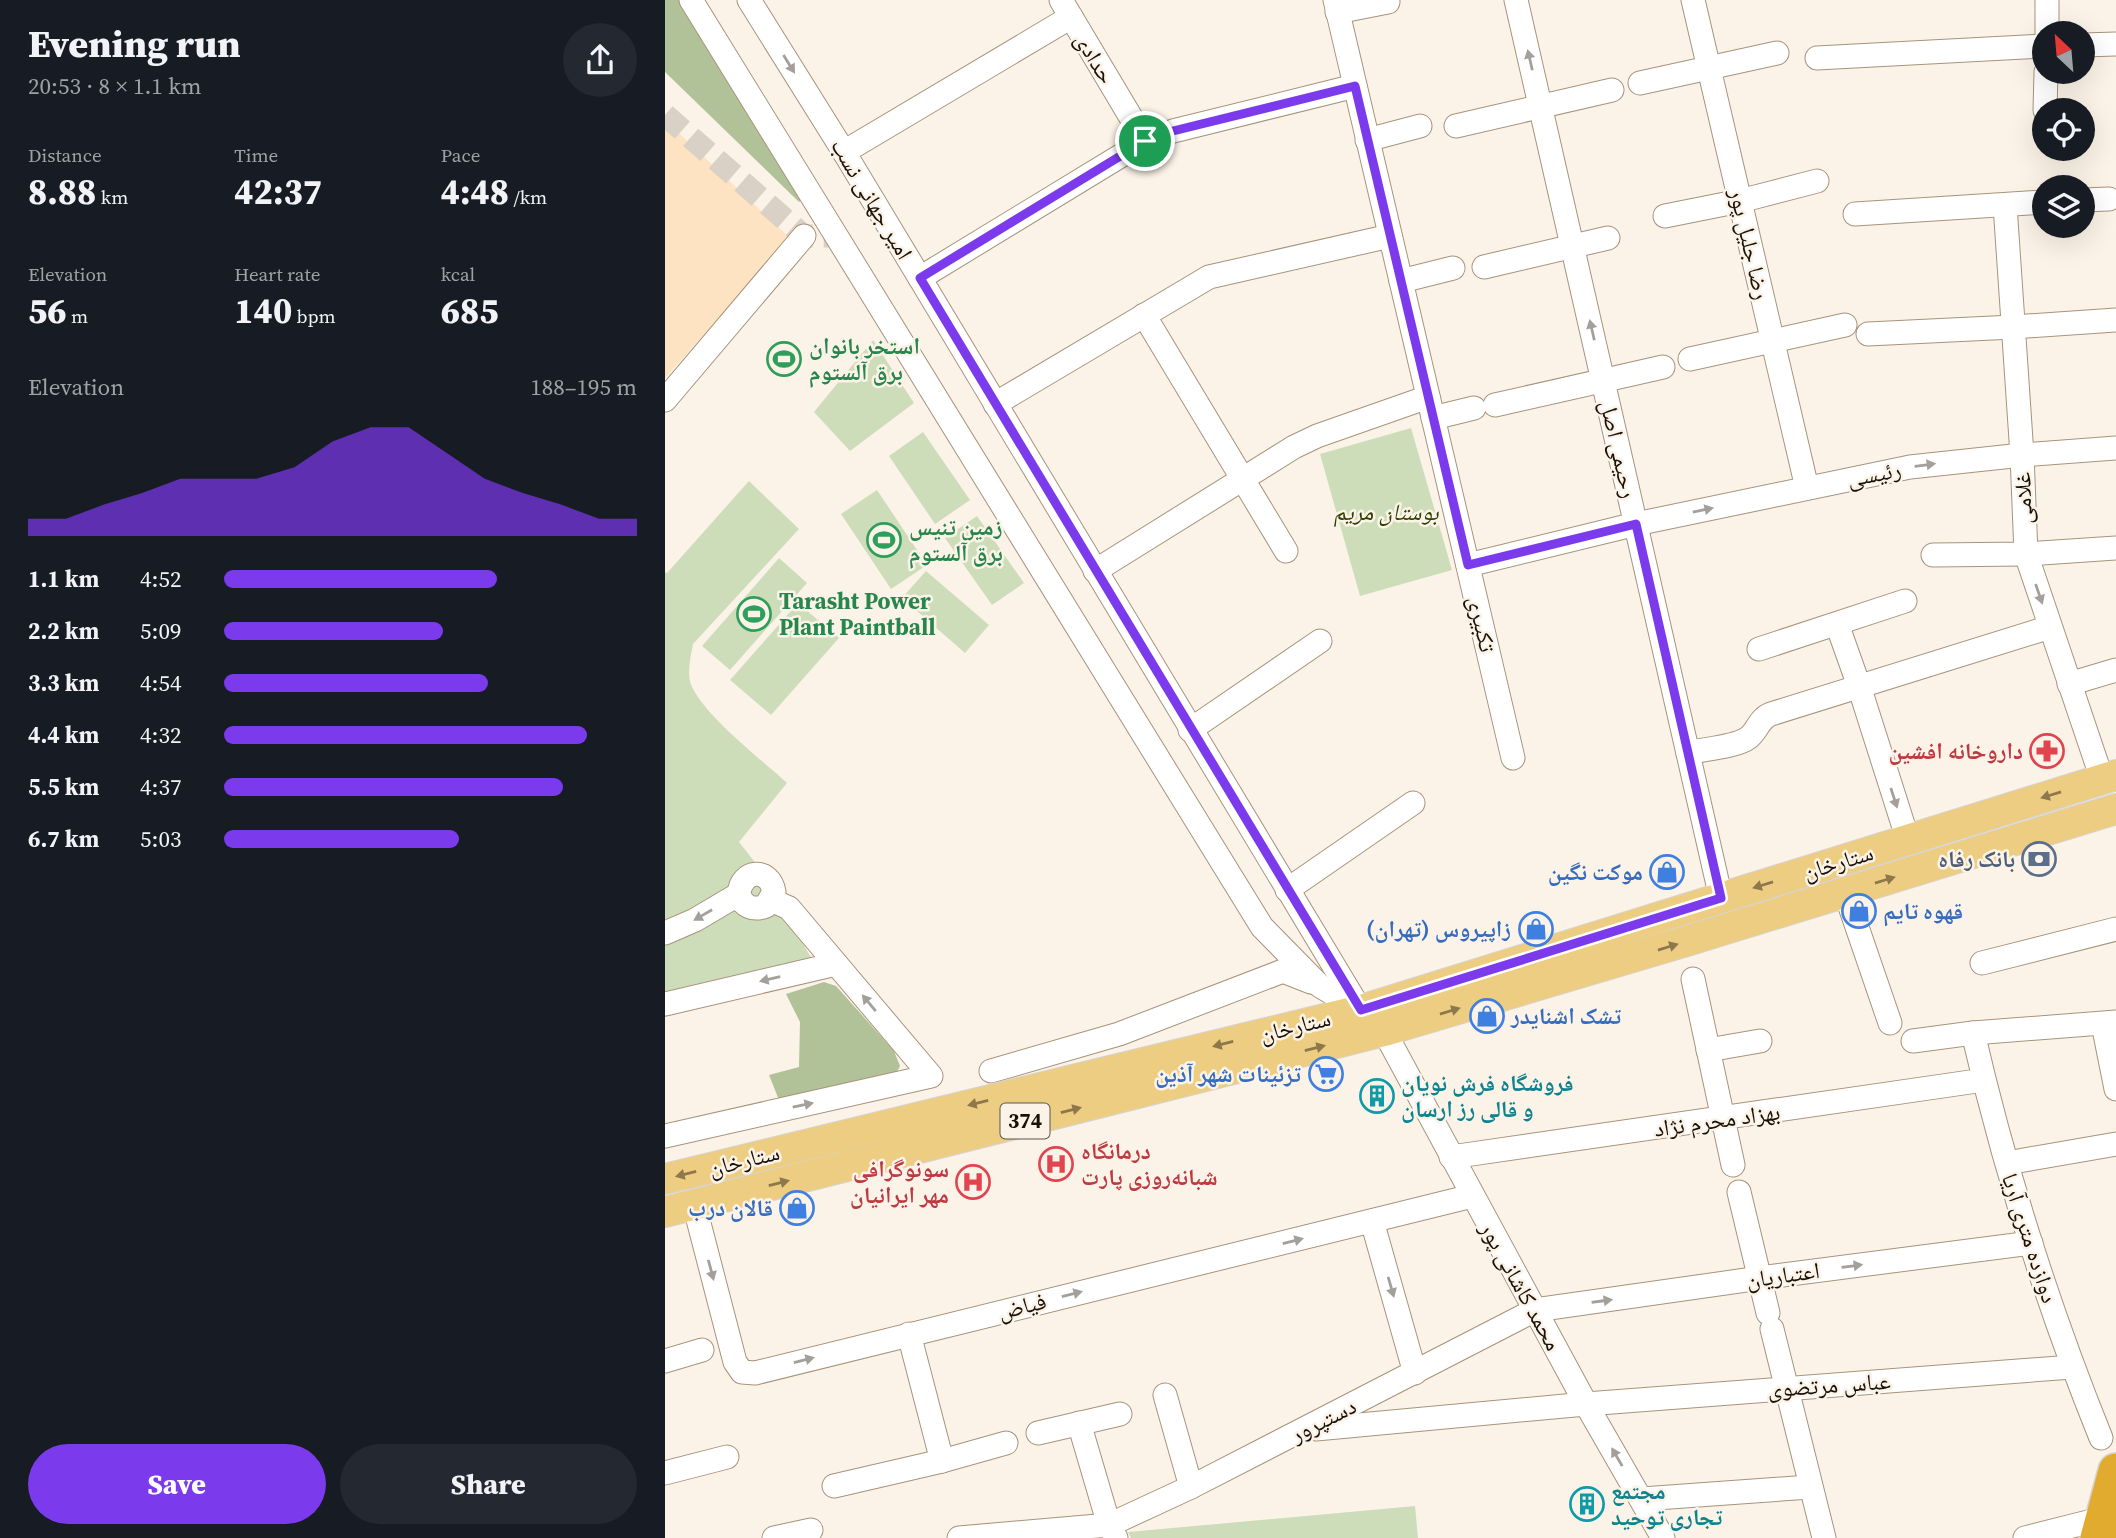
<!DOCTYPE html>
<html lang="en">
<head>
<meta charset="utf-8">
<style>
	body { margin:0; font-family:"Source Serif 4","Noto Naskh Arabic",serif; background:#242831; color:#f1f3f6; height:100vh; display:flex; flex-direction:column; font-size:26px; white-space:nowrap }
	* { box-sizing:border-box; margin:0 }
	p { font-size:23px; color:#9ea1a6 }
	.icon { flex:none; width:38px; height:38px; fill:none; stroke:currentColor; stroke-width:2; stroke-linecap:round; stroke-linejoin:round }
	.map { position:relative; flex:1; overflow:hidden }
	.panel { display:flex; flex-direction:column; background:#171b24; width:665px }
	.panel>* { flex:none }
	.needle { width:46px; rotate:334deg }
	.tools { position:absolute; left:1367px; top:21px; display:grid; gap:14px }
	.tools a { display:grid; place-items:center; width:63px; height:63px; border-radius:50%; background:#171b24; box-shadow:0 7px 28px #0002; font-size:35px }
	.pin { position:absolute; display:grid; place-items:center; width:60px; height:60px; color:#fff; margin:-30px; border:4px solid #fff; border-radius:50%; box-shadow:0 2px 7px #0007 }
	.round { display:grid; place-items:center; flex:none; width:74px; height:74px; border-radius:37px; background:#242831 }
	.head { display:flex; align-items:center; justify-content:space-between; height:119px; padding:0 28px }
	h1 { font-size:38px; font-weight:800; line-height:52px }
	.metrics { display:grid; grid-template-columns:repeat(3,1fr); gap:10px; height:119px; padding:7px 28px }
	.metrics div { display:grid; align-content:center }
	.metrics b { font-size:35px; font-weight:800 }
	.metrics small { font-size:19px; font-weight:400 }
	.metrics p { font-size:19px }
	.chart { height:196px; padding:14px 28px }
	.chart p { display:flex; justify-content:space-between }
	.chart svg { width:100%; height:126px; margin-top:7px; fill:#7c3aed; opacity:.7 }
	.primary-button { display:flex; gap:14px; margin-top:auto; padding:14px 28px }
	.primary-button a { flex:1; height:80px; border-radius:42px; background:#7c3aed; color:#fff; font-size:28px; font-weight:800; line-height:80px; text-align:center }
	.primary-button a+a { background:#242831; color:#f1f3f6 }
	ul { padding:0 28px; list-style:none; font-size:23px }
	li { display:grid; grid-template-columns:112px 84px 1fr; align-items:center; height:52px }
	li i { height:18px; border-radius:9px; background:#7c3aed }
	main { display:flex; flex:1; min-height:0 }
	.map>svg:first-child { display:block }
	.built { fill:#fee3c2 }
	.green { fill:#ceddb9 }
	.forest { fill:#b1c298 }
	.lines { fill:none; stroke-linecap:round; stroke-linejoin:round }
	.minor-tunnel { stroke:#dad1c6; stroke-width:23; stroke-dasharray:23 11; stroke-linecap:butt }
	.minor-casing { stroke:#a7937b; stroke-width:25 }
	.major-casing { stroke:#d6d4d3; stroke-width:32 }
	.highway-casing { stroke:#d6d4d3; stroke-width:38 }
	.minor { stroke:#fff; stroke-width:23 }
	.major { stroke:#edcd82; stroke-width:30 }
	.highway { stroke:#e1ab2f; stroke-width:35 }
	.oneway { fill:#a3a09c }
	.oneway2 { fill:#8e784b }
	.route-casing { stroke:#fff; stroke-width:14 }
	.route { stroke:#7c3aed; stroke-width:9 }
	.labels { text-anchor:middle; stroke-width:5; stroke-linejoin:round; paint-order:stroke }
	.shield { fill:#fcf3e8; stroke:#5d554b; stroke-width:2 }
	.shield-label { font-size:21px; font-weight:bold; fill:#191108 }
	.street-label { font-size:23px; fill:#191108; stroke:#fcf3e8 }
	.leisure-label { font-size:23px; font-weight:bold; fill:#27864d; stroke:#fcf3e8; text-anchor:start }
	.park-label { font-size:23px; font-style:italic; fill:#2e4200; stroke:#fcf3e8 }
	.health-label { font-size:23px; font-weight:bold; fill:#be3a42; stroke:#fcf3e8; text-anchor:end }
	.service-label { font-size:23px; font-weight:bold; fill:#4e5e75; stroke:#fcf3e8; text-anchor:end }
	.shop-label { font-size:23px; font-weight:bold; fill:#366cbe; stroke:#fcf3e8; text-anchor:end }
	.culture-label { font-size:23px; font-weight:bold; fill:#0d838f; stroke:#fcf3e8; text-anchor:start }
</style>
</head>
<body>
<main>
<section class="panel">
<div class="head"><div><h1>Evening run</h1><p>20:53 · 8 × 1.1 km</p></div><a class="round"><svg class="icon" aria-label="share" viewBox="0 0 24 24"><path d="M12 15V3M7 8l5-5 5 5M5 13v7h14v-7"/></svg></a></div>
<div class="metrics">
<div><p>Distance</p><b>8.88<small> km</small></b></div>
<div><p>Time</p><b>42:37</b></div>
<div><p>Pace</p><b>4:48<small> /km</small></b></div>
</div>
<div class="metrics">
<div><p>Elevation</p><b>56<small> m</small></b></div>
<div><p>Heart rate</p><b>140<small> bpm</small></b></div>
<div><p>kcal</p><b>685</b></div>
</div>
<div class="chart"><p><span>Elevation</span>188–195 m</p>
<svg viewBox="0 0 160 44" preserveAspectRatio="none"><path d="M0 44V38L10 38L20 33L30 29L40 24L50 24L60 24L70 20L80 11L90 6L100 6L110 15L120 24L130 29L140 33L150 38L160 38V44z"/></svg>
</div>
<ul>
<li><b>1.1 km</b>4:52<i style="width:66%"></i></li>
<li><b>2.2 km</b>5:09<i style="width:53%"></i></li>
<li><b>3.3 km</b>4:54<i style="width:64%"></i></li>
<li><b>4.4 km</b>4:32<i style="width:88%"></i></li>
<li><b>5.5 km</b>4:37<i style="width:82%"></i></li>
<li><b>6.7 km</b>5:03<i style="width:57%"></i></li>
</ul>
<div class="primary-button"><a>Save</a><a>Share</a></div>
</section>
<div class="map">
<svg width="1451" height="1538" viewBox="0 0 1451 1538">
	<rect width="100%" height="100%" fill="#fcf3e8"/>
	<!-- built -->
	<path class="built" d="M0,120l125,118 -125,140z"/>
	<!-- green -->
	<g class="green">
		<path d="M208,340l41,63 -64,48 -36,-39z"/>
		<path d="M746,428l41,142 -92,26 -40,-142z"/>
		<path d="M258,432l47,68 -35,24 -46,-68z"/>
		<path d="M84,481l50,48 -106,115c-2,12 -7,31 -1,43 16,32 68,71 95,96l-48,59 15,19 65,110 -154,46v-445l2,1z"/>
		<path d="M212,490l50,75 -36,24 -50,-75z"/>
		<path d="M312,516l47,67 -32,22 -47,-67z"/>
		<path d="M114,558l28,25 -77,87 -28,-24z"/>
		<path d="M261,571l63,54 -24,28 -63,-55z"/>
		<path d="M133,603l41,35 -68,77 -41,-35z"/>
		<path d="M750,1506l3,32h-287l-3,-6z"/>
	</g>
	<!-- forest -->
	<g class="forest">
		<path d="M0,0h17l123,197 -6,5 -134,-130z"/>
		<path d="M159,982l12,4 58,65 6,15 -4,8 -117,26 -10,-25 30,-8 1,-45 -14,-28z"/>
	</g>
	<g class="lines">
		<!-- minor-tunnel -->
		<path class="minor-tunnel" d="M0,115l139,121h32"/>
		<!-- minor casing -->
		<g class="minor-casing">
			<g id="minor">
				<path d="M26,0l571,927 58,59 41,24"/>
				<path d="M84,0l95,152 514,854"/>
				<path d="M396,0l84,141"/>
				<path d="M670,0l178,758"/>
				<path d="M851,0l205,898"/>
				<path d="M1028,0l114,488"/>
				<path d="M672,12l51,-10"/>
				<path d="M1382,33v-33"/>
				<path d="M1418,45l33,-1"/>
				<path d="M1152,58l227,-12"/>
				<path d="M975,83l137,-30"/>
				<path d="M1380,110l1,-38"/>
				<path d="M791,126l156,-36"/>
				<path d="M702,140l53,-14"/>
				<path d="M179,152l227,-135"/>
				<path d="M1418,200l26,-1"/>
				<path d="M1340,205l17,250 4,99 76,225"/>
				<path d="M1190,214l189,-12"/>
				<path d="M1000,216l75,-15 77,-20"/>
				<path d="M819,267l124,-29"/>
				<path d="M255,278l225,-137 28,-10 182,-45"/>
				<path d="M736,281l52,-13"/>
				<path d="M479,315l142,236"/>
				<path d="M1203,334l145,-7 103,-7"/>
				<path d="M1025,359l155,-34"/>
				<path d="M0,400l139,-164"/>
				<path d="M330,404l214,-127 181,-41"/>
				<path d="M830,405l168,-38"/>
				<path d="M768,418l41,-10"/>
				<path d="M1268,555l93,-1 90,-6"/>
				<path d="M803,565l168,-41 274,-57 112,-12 94,-7"/>
				<path d="M430,571l199,-124 23,-11 111,-39"/>
				<path d="M1172,624l22,62 49,154"/>
				<path d="M1094,649l146,-48"/>
				<path d="M1404,684l47,-14"/>
				<path d="M525,730l130,-89"/>
				<path d="M1023,753c15,-4 48,-6 60,-15 10,-7 10,-19 23,-24l279,-87"/>
				<path d="M622,890l126,-87"/>
				<path d="M1180,892l45,131"/>
				<path d="M0,933l30,-13 44,-26c2,-25 31,-27 35,-2l-8,14c-13,5 -23,1 -27,-12"/>
				<path d="M1317,963l134,-34"/>
				<path d="M1028,979l40,186"/>
				<path d="M0,1004l171,-40"/>
				<path d="M1438,1024l13,65"/>
				<path d="M719,1031l202,373 77,134"/>
				<path d="M1308,1033c32,138 75,274 128,405"/>
				<path d="M1248,1041l60,-8 143,-11"/>
				<path d="M1043,1050l52,-9"/>
				<path d="M326,1071l128,-37 164,-63 28,11"/>
				<path d="M0,1136l266,-60 -142,-168 -18,-8"/>
				<path d="M786,1157l533,-77"/>
				<path d="M1342,1163l109,-19"/>
				<path d="M1074,1192l29,121"/>
				<path d="M29,1204l41,158 7,10 13,1 717,-177"/>
				<path d="M707,1221l43,152"/>
				<path d="M1107,1329l52,209"/>
				<path d="M244,1334l33,127"/>
				<path d="M0,1361l37,-11"/>
				<path d="M500,1395l26,92"/>
				<path d="M414,1423l30,102 7,13"/>
				<path d="M651,1429l270,-25 486,-37"/>
				<path d="M373,1433l82,-19"/>
				<path d="M0,1473l62,-16"/>
				<path d="M169,1486l108,-25 64,-18"/>
				<path d="M977,1499l168,-12"/>
				<path d="M109,1538l37,-8"/>
				<path d="M294,1538l150,-13 82,-38 344,-177 225,-32 271,-35"/>
				<path d="M1360,1538l67,-17"/>
			</g>
		</g>
		<!-- major casing -->
		<g class="major-casing">
			<g id="major">
				<path d="M0,1179l696,-169 755,-235"/>
				<path d="M0,1212l719,-181 303,-90 429,-132"/>
			</g>
		</g>
		<!-- highway casing -->
		<g class="highway-casing">
			<path id="highway" d="M1433,1538l18,-67"/>
		</g>
		<!-- minor -->
		<use href="#minor" class="minor"/>
		<!-- major -->
		<use href="#major" class="major"/>
		<!-- highway -->
		<use href="#highway" class="highway"/>
	</g>
	<!-- one-way arrows -->
	<defs><path id="oneway-solid" d="M-6-.8H1V-3.2L6.5 0L1 3.2V.8H-6Z" transform="scale(1.75)"/></defs>
	<g class="oneway">
		<use href="#oneway-solid" transform="translate(865 60) rotate(-103)"/>
		<use href="#oneway-solid" transform="translate(124 64) rotate(58)"/>
		<use href="#oneway-solid" transform="translate(927 330) rotate(-103)"/>
		<use href="#oneway-solid" transform="translate(1260 465) rotate(-7)"/>
		<use href="#oneway-solid" transform="translate(1038 510) rotate(-12)"/>
		<use href="#oneway-solid" transform="translate(1374 594) rotate(71)"/>
		<use href="#oneway-solid" transform="translate(1229 798) rotate(72)"/>
		<use href="#oneway-solid" transform="translate(38 915) rotate(150)"/>
		<use href="#oneway-solid" transform="translate(105 979) rotate(167)"/>
		<use href="#oneway-solid" transform="translate(204 1003) rotate(-130)"/>
		<use href="#oneway-solid" transform="translate(138 1105) rotate(-12)"/>
		<use href="#oneway-solid" transform="translate(628 1241) rotate(-14)"/>
		<use href="#oneway-solid" transform="translate(1187 1266) rotate(-7)"/>
		<use href="#oneway-solid" transform="translate(46 1270) rotate(75)"/>
		<use href="#oneway-solid" transform="translate(726 1287) rotate(74)"/>
		<use href="#oneway-solid" transform="translate(407 1294) rotate(-14)"/>
		<use href="#oneway-solid" transform="translate(937 1301) rotate(-8)"/>
		<use href="#oneway-solid" transform="translate(139 1360) rotate(-14)"/>
		<use href="#oneway-solid" transform="translate(952 1457) rotate(-120)"/>
	</g>
	<g class="oneway2">
		<use href="#oneway-solid" transform="translate(1386 795) rotate(163)"/>
		<use href="#oneway-solid" transform="translate(1220 880) rotate(-17)"/>
		<use href="#oneway-solid" transform="translate(1098 885) rotate(163)"/>
		<use href="#oneway-solid" transform="translate(1003 947) rotate(-17)"/>
		<use href="#oneway-solid" transform="translate(785 1011) rotate(-17)"/>
		<use href="#oneway-solid" transform="translate(558 1044) rotate(166)"/>
		<use href="#oneway-solid" transform="translate(650 1048) rotate(-14)"/>
		<use href="#oneway-solid" transform="translate(313 1103) rotate(166)"/>
		<use href="#oneway-solid" transform="translate(406 1110) rotate(-14)"/>
		<use href="#oneway-solid" transform="translate(21 1174) rotate(166)"/>
		<use href="#oneway-solid" transform="translate(114 1183) rotate(-14)"/>
	</g>
	<g class="lines">
		<!-- route casing -->
		<g class="route-casing">
			<path id="route" d="M690,86l113,479 168,-41 85,374 -360,112 -441,-732 225,-137 28,-10z"/>
		</g>
		<!-- route -->
		<use href="#route" class="route"/>
	</g>
	<!-- icons -->
	<defs>
		<g id="stadium-ring" transform="scale(1.75)"><circle r="9.5" fill="#fcf3e8" stroke="#2e9e5b" stroke-width="1.5"/><path d="M0-5a6.5 5 0 1 0 0 10a6.5 5 0 1 0 0-10ZM-3.5-1.8h7v3.6h-7Z" fill="#2e9e5b"/></g>
		<g id="pharmacy-ring" transform="scale(1.75)"><circle r="9.5" fill="#fcf3e8" stroke="#e0444e" stroke-width="1.5"/><path d="M-2-6h4v4h4v4h-4v4h-4v-4h-4v-4h4Z" fill="#e0444e"/></g>
		<g id="bank-ring" transform="scale(1.75)"><circle r="9.5" fill="#fcf3e8" stroke="#5c6f8a" stroke-width="1.5"/><path d="M-6-4H6V4H-6ZM0-2.3a2.3 2.3 0 1 0 0 4.6a2.3 2.3 0 1 0 0-4.6Z" fill="#5c6f8a"/></g>
		<g id="shop-ring" transform="scale(1.75)"><circle r="9.5" fill="#fcf3e8" stroke="#3f7fe0" stroke-width="1.5"/><path d="M-5-2.5h2.3a2.7 3.5 0 0 1 5.4 0H5L5.5 6h-11ZM-1.5-2.5h3a1.5 2.3 0 0 0-3 0Z" fill="#3f7fe0"/></g>
		<g id="supermarket-ring" transform="scale(1.75)"><circle r="9.5" fill="#fcf3e8" stroke="#3f7fe0" stroke-width="1.5"/><path d="M-6-5.5h2.5l.6 2H6L4.5 2H-2.5L-4.4-4H-6ZM-1.5 3.2a1.3 1.3 0 1 0 .1 0ZM3 3.2a1.3 1.3 0 1 0 .1 0Z" fill="#3f7fe0"/></g>
		<g id="building-ring" transform="scale(1.75)"><circle r="9.5" fill="#fcf3e8" stroke="#0f9aa8" stroke-width="1.5"/><path d="M-4-6H4V6H1V3H-1V6H-4ZM-2.5-4.3h1.7v1.8h-1.7ZM.8-4.3h1.7v1.8H.8ZM-2.5-1h1.7V.8h-1.7ZM.8-1h1.7V.8H.8Z" fill="#0f9aa8"/></g>
		<g id="hospital-ring" transform="scale(1.75)"><circle r="9.5" fill="#fcf3e8" stroke="#e0444e" stroke-width="1.5"/><path d="M-5-5h3v3.5h4V-5h3V5h-3V1.5h-4V5h-3Z" fill="#e0444e"/></g>
	</defs>
	<g fill-rule="evenodd">
		<use href="#stadium-ring" x="119" y="359"/>
		<use href="#stadium-ring" x="219" y="540"/>
		<use href="#stadium-ring" x="89" y="614"/>
		<use href="#pharmacy-ring" x="1382" y="751"/>
		<use href="#bank-ring" x="1374" y="859"/>
		<use href="#shop-ring" x="1002" y="872"/>
		<use href="#shop-ring" x="1194" y="911"/>
		<use href="#shop-ring" x="871" y="929"/>
		<use href="#shop-ring" x="822" y="1016"/>
		<use href="#supermarket-ring" x="661" y="1074"/>
		<use href="#building-ring" x="712" y="1096"/>
		<use href="#hospital-ring" x="391" y="1164"/>
		<use href="#hospital-ring" x="308" y="1182"/>
		<use href="#shop-ring" x="132" y="1208"/>
		<use href="#building-ring" x="922" y="1504"/>
	</g>
	<g class="labels">
		<!-- shield labels -->
		<rect class="shield" x="335.5" y="1103.5" width="49" height="35" rx="5"/>
		<g class="shield-label">
			<text x="360" y="1128">374</text>
		</g>
		<!-- street labels -->
		<g class="street-label">
			<text transform="translate(430 58) rotate(59)" y="8">حدادی</text>
			<text transform="translate(207 199) rotate(59)" y="8">امیر جهانی نسب</text>
			<text transform="translate(1085 244) rotate(77)" y="8">رضا جلیل پور</text>
			<text transform="translate(954 449) rotate(77)" y="8">رحیمی اصل</text>
			<text transform="translate(1209 474) rotate(-11)" y="8">رئیسی</text>
			<text transform="translate(1358 498) rotate(-92)" y="8">غلامی</text>
			<text transform="translate(817 624) rotate(77)" y="8">تکبیری</text>
			<text transform="translate(1173 862) rotate(-17)" y="8">ستارخان</text>
			<text transform="translate(630 1026) rotate(-14)" y="8">ستارخان</text>
			<text transform="translate(1052 1120) rotate(-8)" y="8">بهزاد محرم نژاد</text>
			<text transform="translate(79 1160) rotate(-14)" y="8">ستارخان</text>
			<text transform="translate(1365 1238) rotate(72)" y="8">دوازده متری آریا</text>
			<text transform="translate(1118 1275) rotate(-8)" y="8">اعتباریان</text>
			<text transform="translate(856 1286) rotate(61)" y="8">محمد کاشانی پور</text>
			<text transform="translate(357 1306) rotate(-14)" y="8">فیاض</text>
			<text transform="translate(1164 1385) rotate(-4)" y="8">عباس مرتضوی</text>
			<text transform="translate(658 1420) rotate(-27)" y="8">دستپرور</text>
		</g>
		<!-- leisure labels -->
		<g class="leisure-label">
			<text x="144" y="354">استخر بانوان<tspan x="144" dy="26">برق آلستوم</tspan></text>
			<text x="244" y="535">زمین تنیس<tspan x="244" dy="26">برق آلستوم</tspan></text>
			<text x="114" y="609">Tarasht Power<tspan x="114" dy="26">Plant Paintball</tspan></text>
		</g>
		<!-- park labels -->
		<g class="park-label">
			<text x="721" y="520">بوستان مریم</text>
		</g>
		<!-- health labels -->
		<g class="health-label">
			<text x="1358" y="759">داروخانه افشین</text>
			<text x="416" y="1159" text-anchor="start">درمانگاه<tspan x="416" dy="26">شبانه‌روزی پارت</tspan></text>
			<text x="284" y="1177">سونوگرافی<tspan x="284" dy="26">مهر ایرانیان</tspan></text>
		</g>
		<!-- service labels -->
		<g class="service-label">
			<text x="1350" y="867">بانک رفاه</text>
		</g>
		<!-- shop labels -->
		<g class="shop-label">
			<text x="978" y="880">موکت نگین</text>
			<text x="1218" y="919" text-anchor="start">قهوه تایم</text>
			<text x="846" y="937">زاپیروس (تهران)</text>
			<text x="846" y="1024" text-anchor="start">تشک اشنایدر</text>
			<text x="636" y="1082">تزئینات شهر آذین</text>
			<text x="108" y="1216">قالان درب</text>
		</g>
		<!-- culture labels -->
		<g class="culture-label">
			<text x="736" y="1091">فروشگاه فرش نویان<tspan x="736" dy="26">و قالی رز ارسان</tspan></text>
			<text x="946" y="1499">مجتمع<tspan x="946" dy="26">تجاری توحید</tspan></text>
		</g>
	</g>
</svg>
<div class="tools">
<a><svg class="needle" viewBox="-14 -14 28 28"><path d="M0-13l5 13h-10z" fill="#e53935"/><path d="M0 13l5-13h-10z" fill="#9ea1a6"/></svg></a>
<a><svg class="icon" aria-label="locate" viewBox="0 0 24 24"><circle cx="12" cy="12" r="6"/><path d="M12 2v4M12 18v4M2 12h4M18 12h4"/></svg></a>
<a><svg class="icon" aria-label="layers" viewBox="0 0 24 24"><path d="M12 4l9 5-9 5-9-5zM3 14l9 5 9-5"/></svg></a>
</div>
<div class="pin" style="left:480px;top:141px;background:#1e9e55"><svg class="icon" aria-label="arrive" viewBox="0 0 24 24"><path d="M6 21V4h12l-3 4 3 4H6"/></svg></div>
</div>
</main>
</body>
</html>
